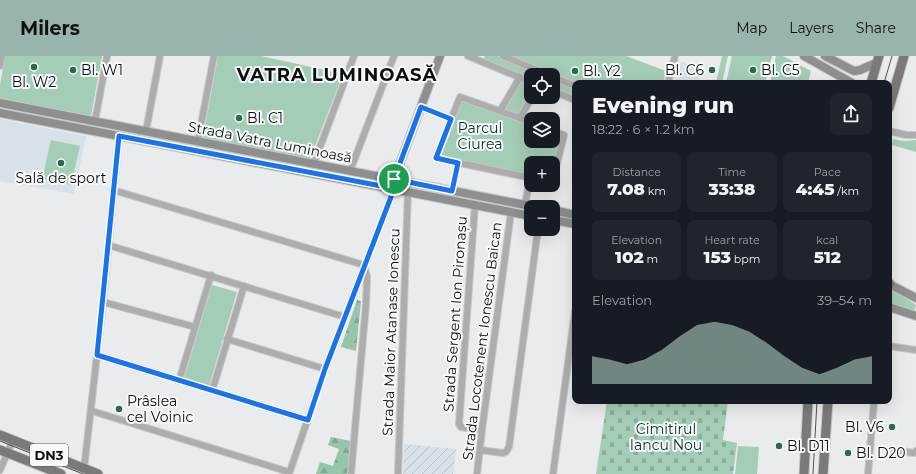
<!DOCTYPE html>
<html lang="en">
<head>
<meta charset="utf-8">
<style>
	body { margin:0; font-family:Montserrat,sans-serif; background:#20242c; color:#f1f3f6; height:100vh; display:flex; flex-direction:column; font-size:15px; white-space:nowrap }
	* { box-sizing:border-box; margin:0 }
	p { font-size:13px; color:#9ea1a6 }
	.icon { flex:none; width:22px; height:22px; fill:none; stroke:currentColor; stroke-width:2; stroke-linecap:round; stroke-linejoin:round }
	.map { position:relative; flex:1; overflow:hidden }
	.panel { position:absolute; left:572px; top:24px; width:320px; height:324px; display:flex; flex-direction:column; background:#171b24; border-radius:8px; box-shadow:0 4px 16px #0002 }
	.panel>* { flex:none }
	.tools { position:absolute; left:524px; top:12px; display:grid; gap:8px }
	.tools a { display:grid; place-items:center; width:36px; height:36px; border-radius:8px; background:#171b24; box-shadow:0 4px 16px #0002; font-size:20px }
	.pin { position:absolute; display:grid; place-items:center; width:34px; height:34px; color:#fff; margin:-17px; border:2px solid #fff; border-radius:50%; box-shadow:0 1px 4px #0007 }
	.round { display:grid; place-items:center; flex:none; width:42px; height:42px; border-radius:8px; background:#20242c }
	.summary { display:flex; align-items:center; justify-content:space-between; height:68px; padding:0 20px }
	h1 { font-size:22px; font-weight:800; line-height:30px }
	.stats { display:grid; grid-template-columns:repeat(3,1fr); gap:6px; height:68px; padding:4px 20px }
	.stats div { display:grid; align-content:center; border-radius:8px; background:#20242c; text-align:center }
	.stats b { font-size:17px; font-weight:800 }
	.stats small { font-size:11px; font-weight:400 }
	.stats p { font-size:11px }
	.chart { height:112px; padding:8px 20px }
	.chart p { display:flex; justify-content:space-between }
	.chart svg { width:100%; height:72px; margin-top:4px; fill:#98b4ac; opacity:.7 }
	header { display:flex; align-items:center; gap:24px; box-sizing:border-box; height:56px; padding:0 20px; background:#98b4ac; color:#111 }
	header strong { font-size:19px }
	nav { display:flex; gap:22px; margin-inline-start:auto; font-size:14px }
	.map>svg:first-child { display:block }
	.built { fill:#d9e1e8 }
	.industrial { fill:url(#industrial-furrows) }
	.green { fill:#a4cdb7 }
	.forest { fill:url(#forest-firs) }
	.cemetery { fill:url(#cemetery-stones) }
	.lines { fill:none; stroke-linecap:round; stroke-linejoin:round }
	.street-casing { stroke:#c6c7c8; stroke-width:8 }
	.secondary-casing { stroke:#c6c7c8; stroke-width:10 }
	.primary-casing { stroke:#c6c7c8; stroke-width:11 }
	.street { stroke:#aeadad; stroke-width:6 }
	.secondary { stroke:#908f8f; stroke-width:8 }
	.primary { stroke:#7b7979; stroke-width:9 }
	.tram { stroke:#515253; stroke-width:1 }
	.route-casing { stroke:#fff; stroke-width:8 }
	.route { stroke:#1a73e8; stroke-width:5 }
	.poi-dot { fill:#2c6852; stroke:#f7f8f9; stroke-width:1.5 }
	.labels { text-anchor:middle; stroke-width:4; stroke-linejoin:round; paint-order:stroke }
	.shield { fill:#f7f8f9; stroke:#535454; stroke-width:1 }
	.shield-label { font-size:13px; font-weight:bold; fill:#0d0d0e }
	.poi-label { font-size:14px; fill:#0d0d0e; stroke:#f7f8f9; text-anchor:start }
	.park-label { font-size:14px; fill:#0a3221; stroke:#f7f8f9 }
	.street-label { font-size:14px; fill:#0d0d0e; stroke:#f7f8f9 }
	.district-label { font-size:18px; font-weight:bold; letter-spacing:1px; fill:#0d0d0e; stroke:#f7f8f9 }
</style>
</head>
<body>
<header>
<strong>Milers</strong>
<nav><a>Map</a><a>Layers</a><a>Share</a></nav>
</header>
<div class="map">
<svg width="916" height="418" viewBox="0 0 916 418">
	<defs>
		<pattern id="industrial-furrows" width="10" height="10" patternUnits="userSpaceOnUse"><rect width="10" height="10" fill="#d9e1e8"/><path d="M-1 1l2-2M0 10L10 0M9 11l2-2" fill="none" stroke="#b9c0c6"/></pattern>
		<pattern id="forest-firs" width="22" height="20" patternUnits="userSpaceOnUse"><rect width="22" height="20" fill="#96c5ab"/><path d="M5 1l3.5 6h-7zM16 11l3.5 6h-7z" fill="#80a892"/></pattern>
		<pattern id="cemetery-stones" width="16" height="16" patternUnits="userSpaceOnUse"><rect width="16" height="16" fill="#a4cdb7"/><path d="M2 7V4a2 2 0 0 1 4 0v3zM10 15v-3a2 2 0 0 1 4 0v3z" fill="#8caf9c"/></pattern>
	</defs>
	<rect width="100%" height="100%" fill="#e9ebec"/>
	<!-- built -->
	<g class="built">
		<path d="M679,5l23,5 -4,17h-25z"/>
		<path d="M0,63l86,17 -12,58 -74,-13z"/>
	</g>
	<!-- industrial -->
	<path class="industrial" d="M404,388l52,5 -3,25h-50z"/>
	<!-- green -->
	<g class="green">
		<path d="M5,0h97l-11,60 -91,-17v-14z"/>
		<path d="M218,0h43l82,18 -33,85 -107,-21z"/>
		<path d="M485,0h13l45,19h-12v5l-48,-20z"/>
		<path d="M512,0h114l40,15 -3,12h-86z"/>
		<path d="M722,0h6l-6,27h-6z"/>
		<path d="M732,0h40l-7,27h-39z"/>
		<path d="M776,0h7l28,15 -3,12h-38z"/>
		<path d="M520,23l11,5v12l-13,23 13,5v17h22v-9l9,4 -9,37v-10h-22v13l-92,-20 22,-57 40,13z"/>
		<path d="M553,23l22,10v9l-22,-9z"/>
		<path d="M893,83l10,2 13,-1v12l-24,-7z"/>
		<path d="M51,84l29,6 -9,39 -29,-6z"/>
		<path d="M212,229l25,7 -28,94 -25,-7z"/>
		<path d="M889,231l27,18 -2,8 -25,-8z"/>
		<path d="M738,390l21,1 -2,27h-22z"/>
	</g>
	<!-- forest -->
	<g class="forest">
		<path d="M357,244l4,1 -5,50 -15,-4z"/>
		<path d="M331,381l20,4 -3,33h-32l4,-12 13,4 6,-17 -11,-4z"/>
	</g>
	<!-- cemetery -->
	<path class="cemetery" d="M607,345h121l-5,39 14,3 -4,31h-137z"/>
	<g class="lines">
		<!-- street casing -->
		<g class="street-casing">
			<g id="street">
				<path d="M468,0l63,26"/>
				<path d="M503,0l46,19"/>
				<path d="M0,10l2,-10"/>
				<path d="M553,21l22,9"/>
				<path d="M668,27l7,-27"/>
				<path d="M553,35l22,9"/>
				<path d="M421,51l30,12"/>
				<path d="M500,55l20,-34"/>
				<path d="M520,62l12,-21"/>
				<path d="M95,65l12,-65"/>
				<path d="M531,66l-71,-25 -24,61 95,20"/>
				<path d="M146,75l14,-75"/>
				<path d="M553,75l11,4 -11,45"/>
				<path d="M889,75l17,4h10"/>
				<path d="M198,85l16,-85"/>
				<path d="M314,107l40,-107"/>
				<path d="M350,115l44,-115"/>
				<path d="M113,134l251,75 3,12 -1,27 -15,170"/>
				<path d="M452,135l6,-28"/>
				<path d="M475,149l-16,219 2,3 21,3"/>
				<path d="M525,149l5,-27"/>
				<path d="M108,189l237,72"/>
				<path d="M103,246l92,25"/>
				<path d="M227,283l98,30"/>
				<path d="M889,290l27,4"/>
				<path d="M97,299l211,65"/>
				<path d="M179,325l32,-106"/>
				<path d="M212,335l32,-105"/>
				<path d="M92,355l197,61"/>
				<path d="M480,394l23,3 3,-1 3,-5 29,-218"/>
				<path d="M894,394l20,3 2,-2"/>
				<path d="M84,413l19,-167 16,-166"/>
				<path d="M0,414l13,-30"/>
				<path d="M289,418l36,-105 66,-172 1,-9"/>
				<path d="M398,418l10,-283"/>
				<path d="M477,418l5,-44 29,-218"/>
				<path d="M553,418l22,-163"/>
				<path d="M868,418l6,-73"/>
			</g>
		</g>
		<!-- secondary casing -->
		<g class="secondary-casing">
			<g id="secondary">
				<path d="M804,0l48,27"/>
				<path d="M825,0l29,15 6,-1 16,-7"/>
				<path d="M0,47l536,104"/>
				<path d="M0,57l531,103"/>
				<path d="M393,129l4,-14 43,-115"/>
				<path d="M553,154l22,5"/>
				<path d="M553,164l22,4"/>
				<path d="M889,228l27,14"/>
				<path d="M889,251l27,9"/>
			</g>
		</g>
		<!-- primary casing -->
		<g class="primary-casing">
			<g id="primary">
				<path d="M871,27l8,-27"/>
				<path d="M889,52l15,-52"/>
				<path d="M889,227l1,1"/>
				<path d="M0,379l98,39"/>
				<path d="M0,394l61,24"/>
				<path d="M804,418l4,-73"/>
				<path d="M823,418l5,-73"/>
			</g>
		</g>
		<!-- street -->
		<use href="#street" class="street"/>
		<!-- secondary -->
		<use href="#secondary" class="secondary"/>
		<!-- primary -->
		<use href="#primary" class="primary"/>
		<!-- tram -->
		<g class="tram">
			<path d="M884,27l8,-27"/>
			<path d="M0,385l83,33"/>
			<path d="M813,418l4,-73"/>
		</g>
	</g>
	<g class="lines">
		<!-- route casing -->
		<g class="route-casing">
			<path id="route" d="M394,123l-3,18 -66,172 -17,51 -211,-65 22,-219 273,52 2,-9 58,12 6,-28 -22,-5 15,-39 -30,-12 -27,72"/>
		</g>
		<!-- route -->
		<use href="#route" class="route"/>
	</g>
	<!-- markers -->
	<g class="poi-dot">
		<circle cx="34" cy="11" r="4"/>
		<circle cx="73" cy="14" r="4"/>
		<circle cx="712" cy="14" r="4"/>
		<circle cx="753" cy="14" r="4"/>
		<circle cx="575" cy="15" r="4"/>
		<circle cx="239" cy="62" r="4"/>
		<circle cx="61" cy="107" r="4"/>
		<circle cx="119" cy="353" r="4"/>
		<circle cx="892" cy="371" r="4"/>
		<circle cx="779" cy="390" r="4"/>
		<circle cx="848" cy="397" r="4"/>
	</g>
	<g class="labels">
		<!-- shield labels -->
		<rect class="shield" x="30" y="388" width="38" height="22" rx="3"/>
		<g class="shield-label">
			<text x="49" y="404">DN3</text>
		</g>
		<!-- poi labels -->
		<g class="poi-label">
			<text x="81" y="19">Bl. W1</text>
			<text x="704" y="19" text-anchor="end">Bl. C6</text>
			<text x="761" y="19">Bl. C5</text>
			<text x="583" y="20">Bl. Y2</text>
			<text x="34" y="31" text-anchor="middle">Bl. W2</text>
			<text x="247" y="67">Bl. C1</text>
			<text x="61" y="127" text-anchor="middle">Sală de sport</text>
			<text x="127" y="350">Prâslea<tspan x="127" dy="16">cel Voinic</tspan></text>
			<text x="884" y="376" text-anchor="end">Bl. V6</text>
			<text x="787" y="395">Bl. D11</text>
			<text x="856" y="402">Bl. D20</text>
		</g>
		<!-- park labels -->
		<g class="park-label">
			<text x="480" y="77">Parcul<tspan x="480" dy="16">Ciurea</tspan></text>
			<text x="666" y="378">Cimitirul<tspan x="666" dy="16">Iancu Nou</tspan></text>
		</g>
		<!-- street labels -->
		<g class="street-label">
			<text transform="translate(270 86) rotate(11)" y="5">Strada Vatra Luminoasă</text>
			<text transform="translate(455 258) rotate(-86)" y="5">Strada Sergent Ion Pironașu</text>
			<text transform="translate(391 276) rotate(-88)" y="5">Strada Maior Atanase Ionescu</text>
			<text transform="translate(482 285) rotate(-83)" y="5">Strada Locotenent Ionescu Baican</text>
		</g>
		<!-- district labels -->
		<g class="district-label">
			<text x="337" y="25">VATRA LUMINOASĂ</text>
		</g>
	</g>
</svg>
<div class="tools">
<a><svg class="icon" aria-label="locate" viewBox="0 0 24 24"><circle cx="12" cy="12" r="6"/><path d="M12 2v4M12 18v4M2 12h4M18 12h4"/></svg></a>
<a><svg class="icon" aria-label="layers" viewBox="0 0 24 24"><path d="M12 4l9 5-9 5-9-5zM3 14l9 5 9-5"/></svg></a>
<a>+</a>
<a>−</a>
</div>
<div class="pin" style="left:394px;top:123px;background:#1e9e55"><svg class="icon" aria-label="arrive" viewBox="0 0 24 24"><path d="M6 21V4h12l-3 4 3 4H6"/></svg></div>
<section class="panel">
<div class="summary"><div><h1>Evening run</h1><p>18:22 · 6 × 1.2 km</p></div><a class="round"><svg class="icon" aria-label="share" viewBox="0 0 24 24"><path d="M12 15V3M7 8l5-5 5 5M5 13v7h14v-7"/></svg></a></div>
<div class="stats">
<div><p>Distance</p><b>7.08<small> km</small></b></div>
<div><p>Time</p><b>33:38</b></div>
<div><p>Pace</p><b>4:45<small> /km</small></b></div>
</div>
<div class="stats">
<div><p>Elevation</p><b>102<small> m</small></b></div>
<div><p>Heart rate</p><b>153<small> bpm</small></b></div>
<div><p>kcal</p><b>512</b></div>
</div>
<div class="chart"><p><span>Elevation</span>39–54 m</p>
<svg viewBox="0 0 160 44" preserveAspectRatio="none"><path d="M0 44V27L10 29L20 32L30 29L40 23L50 15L60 8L70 6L80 8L90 12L100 19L110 27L120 34L130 38L140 34L150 29L160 27V44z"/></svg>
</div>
</section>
</div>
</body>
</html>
